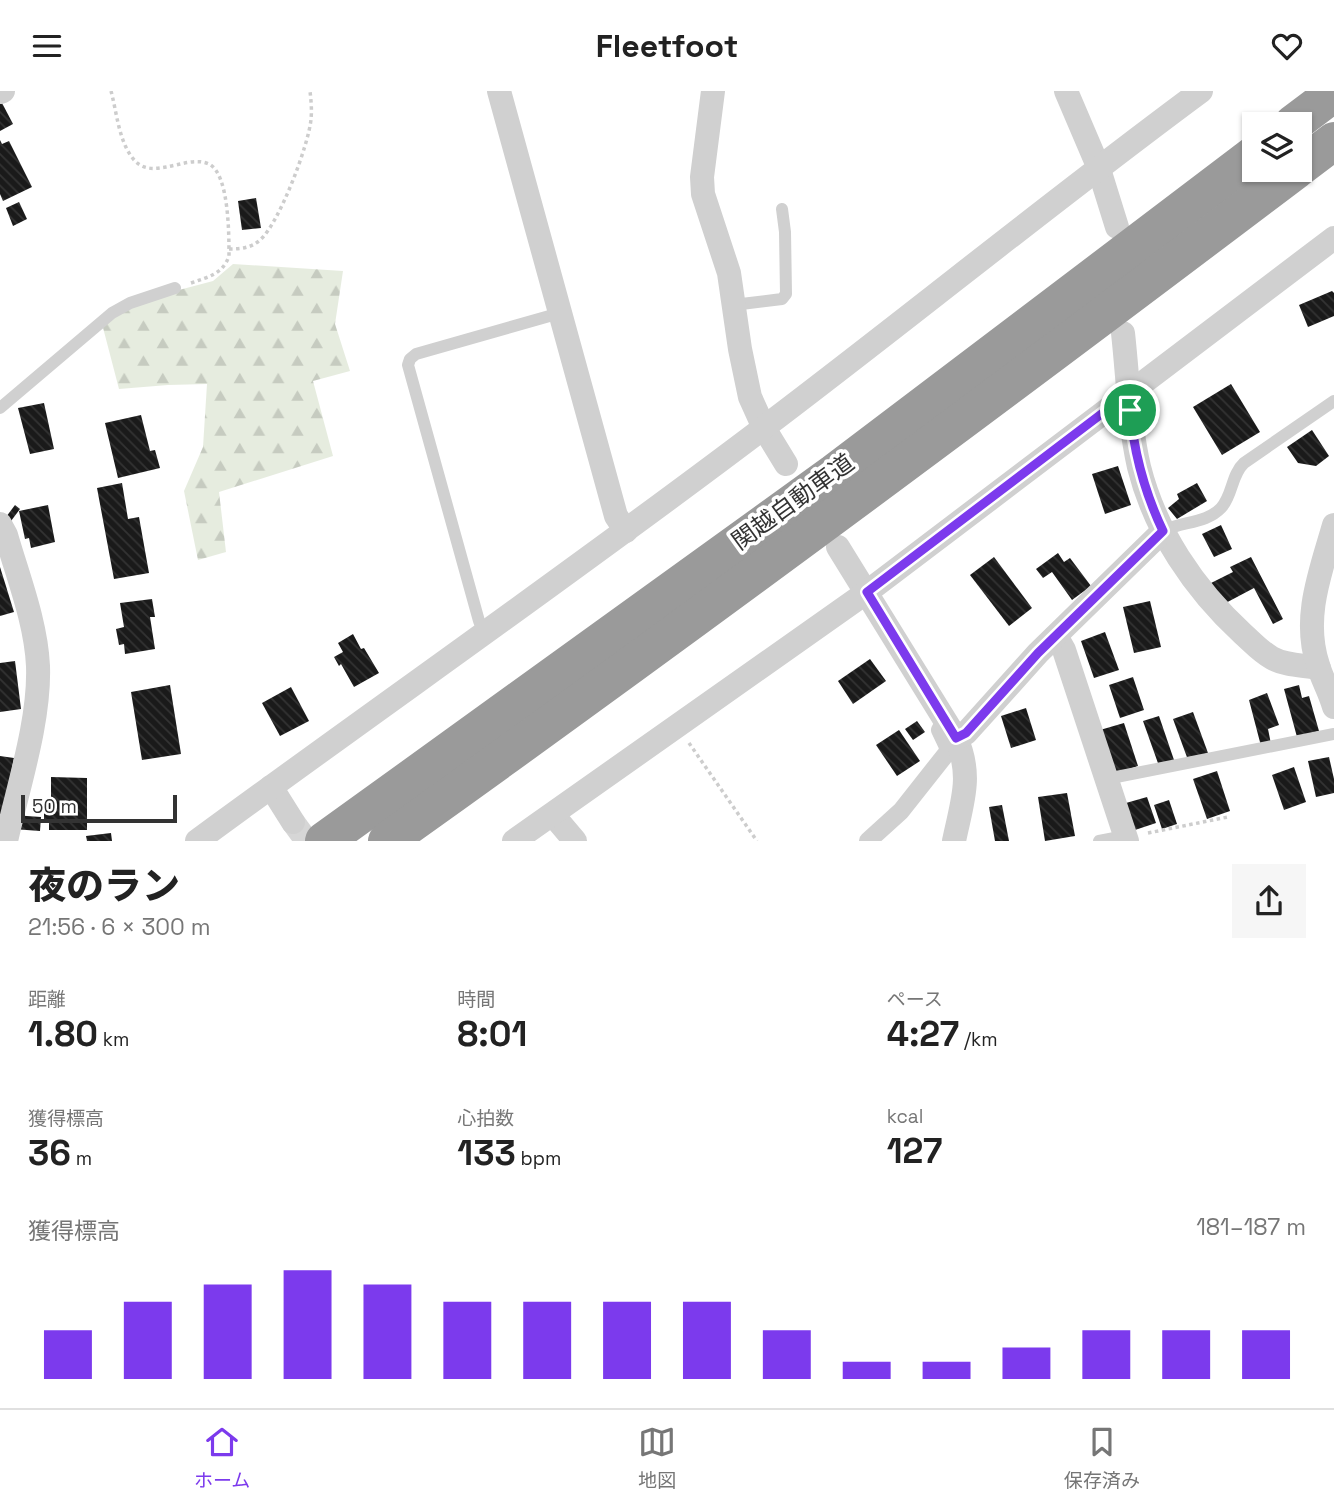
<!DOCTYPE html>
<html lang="ja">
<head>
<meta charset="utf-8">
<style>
	body { margin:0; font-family:"Space Grotesk","Noto Sans JP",sans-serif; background:#f6f6f6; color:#222; height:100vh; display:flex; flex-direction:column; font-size:26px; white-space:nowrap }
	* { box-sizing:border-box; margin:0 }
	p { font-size:23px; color:#767676 }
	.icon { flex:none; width:38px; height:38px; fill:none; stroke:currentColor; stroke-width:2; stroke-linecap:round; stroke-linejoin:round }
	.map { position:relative; height:750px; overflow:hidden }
	.sheet { display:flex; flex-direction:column; background:#fff; flex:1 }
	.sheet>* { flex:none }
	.buttons { position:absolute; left:1242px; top:21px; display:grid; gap:14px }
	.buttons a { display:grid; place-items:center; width:70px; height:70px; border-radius:0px; background:#fff; box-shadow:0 2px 5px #0004; font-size:35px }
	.scale { position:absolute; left:21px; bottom:18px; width:156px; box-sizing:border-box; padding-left:7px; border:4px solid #333; border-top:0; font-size:19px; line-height:24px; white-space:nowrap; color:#333; -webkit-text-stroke:5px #fff; paint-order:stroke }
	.pin { position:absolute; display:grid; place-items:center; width:60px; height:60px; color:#fff; margin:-30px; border:4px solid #fff; border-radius:50%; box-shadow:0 2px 7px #0007 }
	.round { display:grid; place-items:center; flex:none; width:74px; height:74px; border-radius:0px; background:#f6f6f6 }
	.overview { display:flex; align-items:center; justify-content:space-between; height:119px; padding:0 28px }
	h1 { font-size:38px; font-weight:800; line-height:52px }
	.metrics { display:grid; grid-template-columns:repeat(3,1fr); gap:10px; height:119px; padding:7px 28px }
	.metrics div { display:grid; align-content:center }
	.metrics b { font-size:35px; font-weight:800 }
	.metrics small { font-size:19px; font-weight:400 }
	.metrics p { font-size:19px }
	.chart { height:196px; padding:14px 28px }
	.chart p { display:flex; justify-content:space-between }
	.chart svg { width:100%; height:126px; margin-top:7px; stroke:#7c3aed; stroke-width:6 }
	header { display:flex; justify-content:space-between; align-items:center; height:91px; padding:0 28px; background:#fff; font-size:32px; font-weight:800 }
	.dock { display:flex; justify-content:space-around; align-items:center; height:98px; border-top:2px solid #e0e0e0; background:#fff; font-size:19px; color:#767676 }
	.dock a { display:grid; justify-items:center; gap:4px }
	.dock .on { color:#7c3aed }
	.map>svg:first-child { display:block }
	.forest { fill:url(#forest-firs) }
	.building { fill:url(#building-back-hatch) }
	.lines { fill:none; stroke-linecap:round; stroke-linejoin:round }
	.minor-tunnel { stroke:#d6d6d6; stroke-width:24; stroke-dasharray:24 12; stroke-linecap:butt }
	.path { stroke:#cdcdcd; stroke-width:3.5; stroke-dasharray:3.5 3.5; stroke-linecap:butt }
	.service { stroke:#d0d0d0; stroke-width:12 }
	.pedestrian { stroke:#d0d0d0; stroke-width:18 }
	.minor { stroke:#d0d0d0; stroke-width:24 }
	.motorway { stroke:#9a9a9a; stroke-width:38 }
	.route-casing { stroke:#fff; stroke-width:14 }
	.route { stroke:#7c3aed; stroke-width:9 }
	.labels { text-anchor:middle; stroke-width:7; stroke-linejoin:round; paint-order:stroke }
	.street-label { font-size:24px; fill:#333; stroke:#fff }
</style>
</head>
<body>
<header><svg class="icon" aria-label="menu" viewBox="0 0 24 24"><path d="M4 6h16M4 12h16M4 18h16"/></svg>Fleetfoot<svg class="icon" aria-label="heart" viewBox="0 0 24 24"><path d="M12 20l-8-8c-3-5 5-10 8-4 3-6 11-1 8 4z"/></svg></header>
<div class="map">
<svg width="1334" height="750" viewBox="0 0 1334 750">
	<defs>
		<pattern id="forest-firs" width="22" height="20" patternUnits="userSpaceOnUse" patternTransform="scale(1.75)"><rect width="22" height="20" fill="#e6ecdf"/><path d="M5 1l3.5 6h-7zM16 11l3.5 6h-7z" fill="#c6cbc0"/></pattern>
		<pattern id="building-back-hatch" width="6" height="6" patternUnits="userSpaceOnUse" patternTransform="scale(1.75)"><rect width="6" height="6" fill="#1a1a1a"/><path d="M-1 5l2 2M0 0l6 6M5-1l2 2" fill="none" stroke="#333"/></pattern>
	</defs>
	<rect width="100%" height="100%" fill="#fff"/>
	<!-- forest -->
	<path class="forest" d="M233,173l110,7 -8,53 15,47 -37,10 20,75 -114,36 7,60 -28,8 -14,-69 19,-44 4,-63 -39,1 -49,4 -18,-69 29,-17 83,-22z"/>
	<!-- building -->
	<g class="building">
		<path d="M2,12l11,21 -13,7v-27z"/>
		<path d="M0,49l2,4 7,-3 23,46 -29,14 -3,-7z"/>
		<path d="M256,107l5,30 -19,2 -4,-29z"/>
		<path d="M19,111l8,17 -14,7 -7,-18z"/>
		<path d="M1332,200l2,2v23l-26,11 -9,-22z"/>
		<path d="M1231,293l29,48 -38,23 -29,-48z"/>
		<path d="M44,312l10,46 -24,5 -12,-46z"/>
		<path d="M141,324l9,36 5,-1 5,18 -42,10 -13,-55z"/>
		<path d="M1312,339l17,26 -13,10 -18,-3 -11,-16z"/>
		<path d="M1118,375l13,39 -26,9 -13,-40z"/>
		<path d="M122,392l6,36 11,-2 10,56 -35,6 -17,-91z"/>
		<path d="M1197,392l10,18 -30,18 -9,-11 11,-9 -2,-5z"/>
		<path d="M15,414l5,4 -9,12 -5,-4z"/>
		<path d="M48,414l7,37 -24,6 -2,-10 -4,1 -6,-28z"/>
		<path d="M1221,434l11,24 -18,8 -12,-23z"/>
		<path d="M1058,462l6,9 6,-4 21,28 -19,14 -20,-28 -9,6 -7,-9z"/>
		<path d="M994,466l38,51 -23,18 -39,-51z"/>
		<path d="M1251,466l32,62 -10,5 -19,-36 -34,18 -17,-19 30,-15 -3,-5z"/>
		<path d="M0,476l14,45 -14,4z"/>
		<path d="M152,508l3,18h-5l5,32 -30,5 -1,-10 -5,1 -3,-16 8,-2 -4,-24z"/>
		<path d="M1150,510l11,46 -27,6 -11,-46z"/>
		<path d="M1105,541l14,38 -25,8 -13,-37z"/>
		<path d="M353,543l8,15 3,-1 15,25 -25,14 -13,-23 -2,2 -5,-9 9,-5 -5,-9z"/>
		<path d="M870,568l16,22 -33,23 -15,-23z"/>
		<path d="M15,570l6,48 -21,3v-49z"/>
		<path d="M1133,586l11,33 -24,8 -11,-33z"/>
		<path d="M170,594l11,69 -39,6 -11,-68z"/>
		<path d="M1299,594l3,13 7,-2 10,35 -22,6 -13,-48z"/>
		<path d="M291,596l18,34 -29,15 -18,-33z"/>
		<path d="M1267,602l12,32 -11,4 3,15 -10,2 -12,-46z"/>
		<path d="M1026,617l10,32 -25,8 -10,-32z"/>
		<path d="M1193,621l15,41 -20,7 -15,-41z"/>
		<path d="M1159,625l15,44 -15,6 -16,-45z"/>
		<path d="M917,630l8,11 -12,8 -8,-11z"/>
		<path d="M1124,632l14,43 -24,8 -14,-44z"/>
		<path d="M899,639l21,31 -23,15 -21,-31z"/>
		<path d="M0,665l14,2 -13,65h-1z"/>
		<path d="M1329,666l5,22v14l-18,4 -8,-36z"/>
		<path d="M1294,676l12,35 -22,8 -12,-35z"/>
		<path d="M1217,680l13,40 -23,8 -14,-40z"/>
		<path d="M51,686l36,1v52h-38v-9h-5v-19h7z"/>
		<path d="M1067,702l8,43 -30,5 -7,-44z"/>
		<path d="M1147,706l9,26 -21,7 -9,-27z"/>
		<path d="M1169,709l8,24 -15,5 -8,-24z"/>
		<path d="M1002,714l7,36h-14l-6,-34z"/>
		<path d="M13,724l28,2 -1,14 -27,-2z"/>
		<path d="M111,742l1,8h-25l-1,-5z"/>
	</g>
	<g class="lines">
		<!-- minor-tunnel -->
		<path class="minor-tunnel" d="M293,731l14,19"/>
		<!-- path -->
		<g class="path">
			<path d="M111,0c6,22 8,54 25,71 9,8 19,7 30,5 13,-2 30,-9 43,-3 20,10 20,70 20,92 -6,18 -21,21 -38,27"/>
			<path d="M229,158c12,0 22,-1 31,-9 19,-16 49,-96 51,-121 1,-9 0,-19 -1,-28"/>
			<path d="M689,652l68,98"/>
			<path d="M1148,742l80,-16"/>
		</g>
		<!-- service -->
		<g class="service">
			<path d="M733,214l49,-6 4,-5 -1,-62 -3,-23"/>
			<path d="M0,317l112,-95 18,-10 45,-15"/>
			<path d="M1163,440c18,-10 43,-7 58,-23 12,-13 10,-33 23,-45l90,-62"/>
			<path d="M484,542l-5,-12 -71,-256 2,-6 6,-5 144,-41"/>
			<path d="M1106,688l228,-45"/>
			<path d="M1099,750l26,-5"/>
		</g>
		<!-- pedestrian -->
		<path class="pedestrian" d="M868,750l33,-30 45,-57 3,-5 -9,-19"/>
		<!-- minor -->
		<g class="minor">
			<path d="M499,0l117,425 10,15"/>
			<path d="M713,0l-11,86 1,17 26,79 11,76 10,48 14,31 22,36"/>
			<path d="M1066,0l32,75 19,61"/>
			<path d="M0,1l3,-1"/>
			<path d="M1123,242c5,45 6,90 16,134 16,64 55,122 104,167 9,8 18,18 29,24 14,8 31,7 47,10"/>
			<path d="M0,433l6,11c12,42 30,87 32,131 2,55 -20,121 -32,175"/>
			<path d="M1334,434c-13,46 -32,92 -16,140 4,14 12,27 16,42"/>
			<path d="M838,456l118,191c17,38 6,64 -2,103"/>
			<path d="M1054,547l6,5 4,7 63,191"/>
			<path d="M956,647l10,-5 72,-80 125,-122"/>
			<path d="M271,696l22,35"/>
			<path d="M553,724l22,26"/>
			<path d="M197,750c188,-138 379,-271 565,-412 147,-111 290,-228 439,-338"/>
			<path d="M514,750l353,-249 467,-354"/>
		</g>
		<!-- motorway -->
		<g class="motorway">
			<path d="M1293,33l41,-31"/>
			<path d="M1300,76l34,-26"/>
			<path d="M324,750l510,-368 421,-319"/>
			<path d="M387,750c307,-219 609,-444 909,-671"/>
		</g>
	</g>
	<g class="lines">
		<!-- route casing -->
		<g class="route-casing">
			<path id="route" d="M1129,302c2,48 13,94 34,138l-125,122 -72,80 -10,5 -89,-146z"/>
		</g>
		<!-- route -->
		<use href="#route" class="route"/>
	</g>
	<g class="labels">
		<!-- street labels -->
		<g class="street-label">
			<text transform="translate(793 411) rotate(-36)" y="8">関越自動車道</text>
		</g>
	</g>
</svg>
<div class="buttons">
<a><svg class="icon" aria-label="layers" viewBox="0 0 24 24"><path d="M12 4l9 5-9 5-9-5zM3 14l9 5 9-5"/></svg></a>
</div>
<div class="scale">50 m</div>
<div class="pin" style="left:1130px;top:319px;background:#1e9e55"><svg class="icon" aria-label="arrive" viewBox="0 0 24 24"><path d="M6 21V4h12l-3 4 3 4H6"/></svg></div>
</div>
<section class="sheet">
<div class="overview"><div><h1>夜のラン</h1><p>21:56 · 6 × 300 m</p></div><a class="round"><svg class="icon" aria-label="share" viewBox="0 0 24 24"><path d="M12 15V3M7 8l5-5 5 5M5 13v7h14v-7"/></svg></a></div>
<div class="metrics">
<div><p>距離</p><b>1.80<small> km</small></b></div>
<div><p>時間</p><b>8:01</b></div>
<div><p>ペース</p><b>4:27<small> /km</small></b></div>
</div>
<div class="metrics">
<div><p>獲得標高</p><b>36<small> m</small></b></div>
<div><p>心拍数</p><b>133<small> bpm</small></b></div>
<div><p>kcal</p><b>127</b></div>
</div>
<div class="chart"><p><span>獲得標高</span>181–187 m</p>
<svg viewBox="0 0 160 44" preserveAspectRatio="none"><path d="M5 44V27M15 44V17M25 44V11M35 44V6M45 44V11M55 44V17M65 44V17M75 44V17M85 44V17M95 44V27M105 44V38M115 44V38M125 44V33M135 44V27M145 44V27M155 44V27"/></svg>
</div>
</section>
<nav class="dock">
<a class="on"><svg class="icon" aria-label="home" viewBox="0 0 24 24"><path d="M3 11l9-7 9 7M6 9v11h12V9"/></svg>ホーム</a>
<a><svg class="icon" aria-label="map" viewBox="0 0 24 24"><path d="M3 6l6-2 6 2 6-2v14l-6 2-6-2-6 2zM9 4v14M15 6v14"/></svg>地図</a>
<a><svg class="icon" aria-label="saved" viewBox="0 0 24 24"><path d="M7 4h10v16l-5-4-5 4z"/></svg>保存済み</a>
</nav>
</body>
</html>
